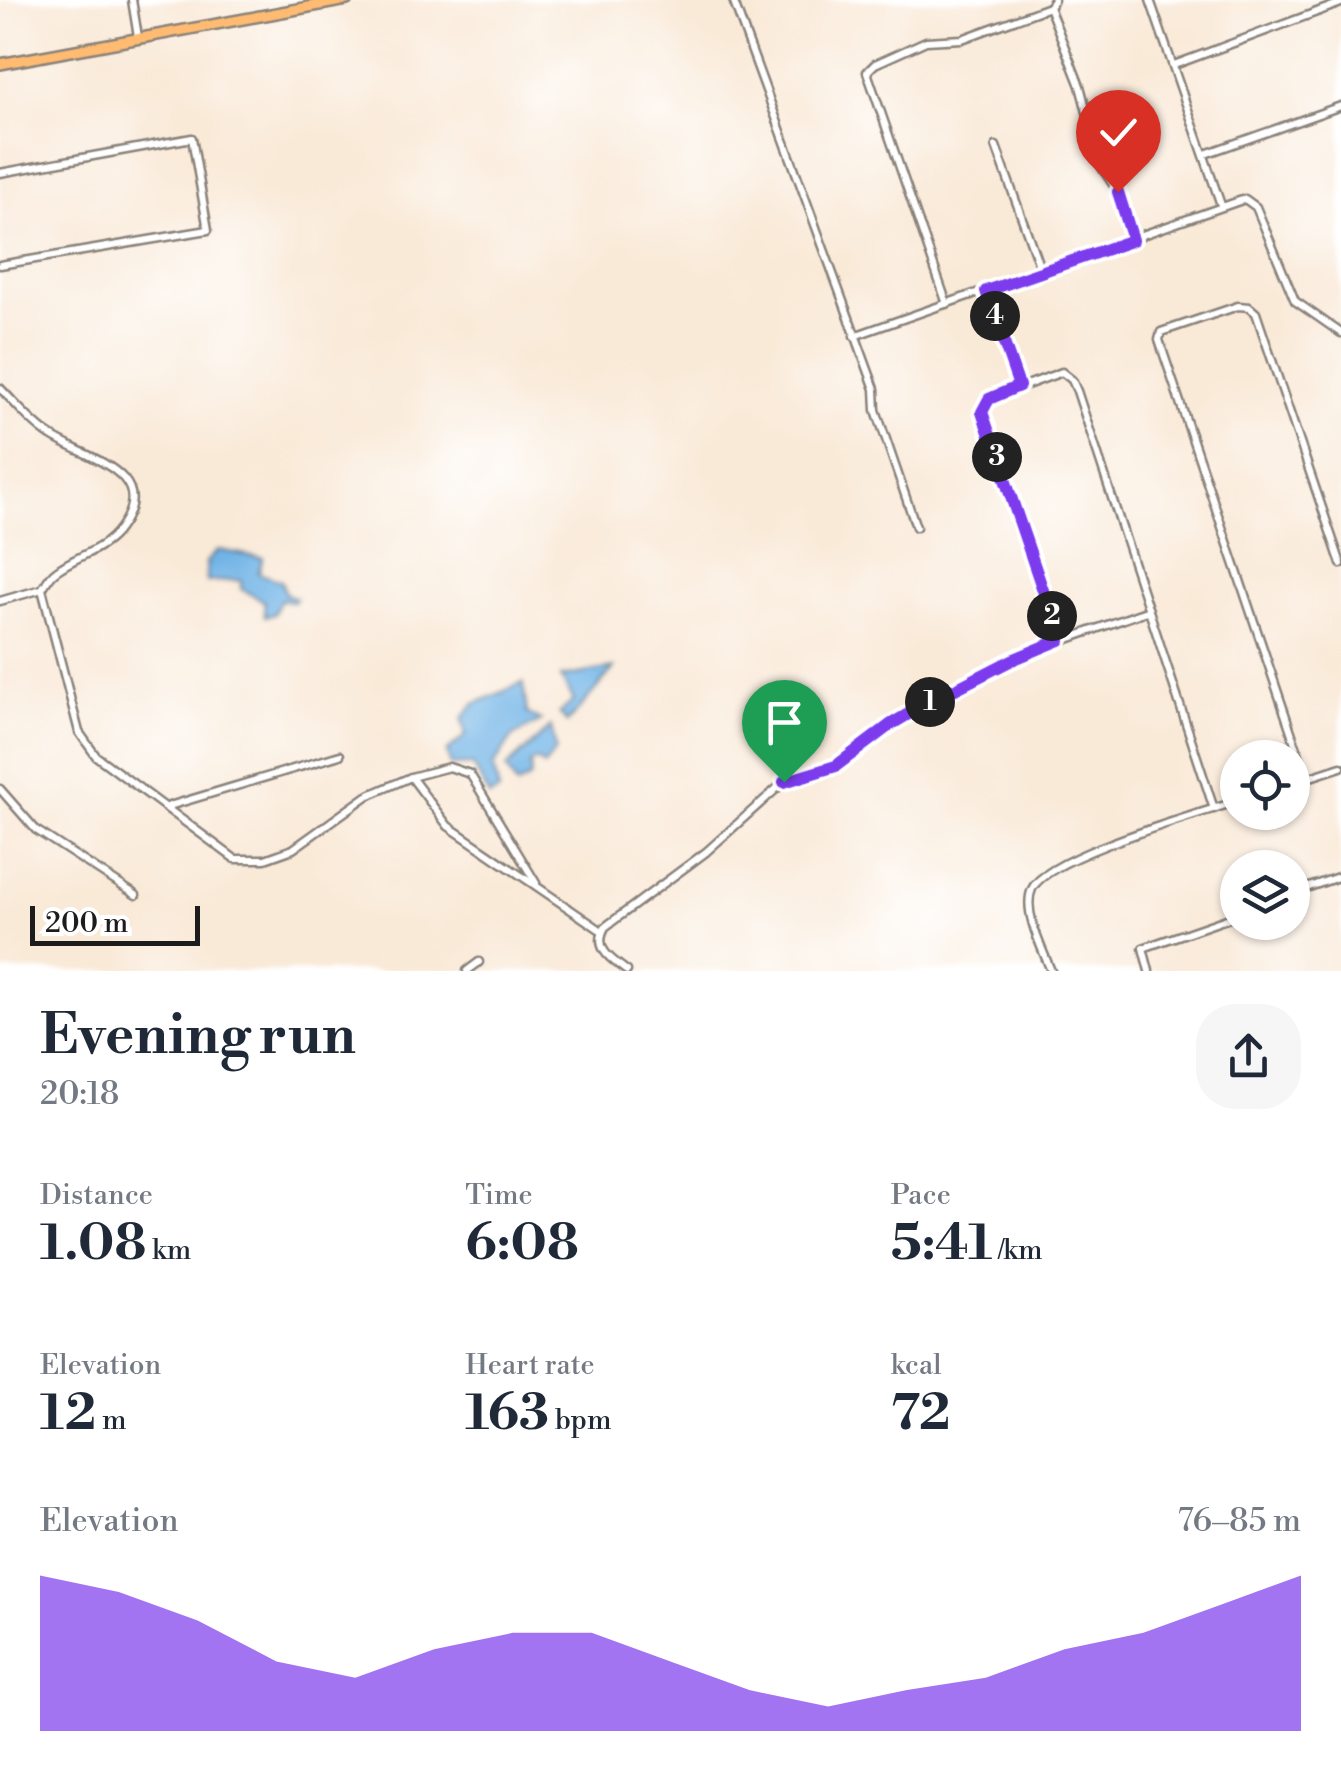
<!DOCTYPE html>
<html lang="en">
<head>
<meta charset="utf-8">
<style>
	body { margin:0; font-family:"Libre Bodoni",serif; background:#f6f6f7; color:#1f2937; height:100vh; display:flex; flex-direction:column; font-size:38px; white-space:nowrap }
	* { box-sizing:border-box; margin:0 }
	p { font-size:32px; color:#747a83 }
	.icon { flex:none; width:55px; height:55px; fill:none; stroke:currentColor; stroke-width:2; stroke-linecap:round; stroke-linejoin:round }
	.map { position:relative; height:971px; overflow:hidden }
	.sheet { display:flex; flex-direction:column; background:#fff; flex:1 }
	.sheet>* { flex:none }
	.fabs { position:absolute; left:1220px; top:740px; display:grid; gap:20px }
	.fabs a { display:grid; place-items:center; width:90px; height:90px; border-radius:50%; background:#fff; box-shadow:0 2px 8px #0004; font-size:50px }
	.scale { position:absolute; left:30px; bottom:25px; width:170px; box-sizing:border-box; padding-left:10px; border:5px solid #1c1c1c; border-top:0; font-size:28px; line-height:35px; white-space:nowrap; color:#1c1c1c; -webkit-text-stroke:8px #fff; paint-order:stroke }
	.pin { position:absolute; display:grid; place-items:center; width:85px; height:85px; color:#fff; margin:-102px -42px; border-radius:50% 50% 50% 0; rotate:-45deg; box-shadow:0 0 10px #0007 }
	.pin .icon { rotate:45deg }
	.km { position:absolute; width:50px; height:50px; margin:-25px; border-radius:50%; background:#222; color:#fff; font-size:28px; line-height:50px; text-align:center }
	.round { display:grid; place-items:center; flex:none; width:105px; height:105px; border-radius:40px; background:#f6f6f7 }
	.overview { display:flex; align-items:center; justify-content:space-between; height:170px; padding:0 40px }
	h1 { font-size:55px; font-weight:800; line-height:75px }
	.stats { display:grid; grid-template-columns:repeat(3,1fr); gap:15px; height:170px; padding:10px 40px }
	.stats div { display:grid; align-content:center }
	.stats b { font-size:50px; font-weight:800 }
	.stats small { font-size:28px; font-weight:400 }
	.stats p { font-size:28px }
	.chart { height:280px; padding:20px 40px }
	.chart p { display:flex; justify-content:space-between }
	.chart svg { width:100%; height:180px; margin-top:10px; fill:#7c3aed; opacity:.7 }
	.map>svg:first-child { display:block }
	.water { fill:#71b4e6; stroke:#466881; stroke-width:2.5 }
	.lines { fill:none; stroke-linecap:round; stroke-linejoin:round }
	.minor-casing { stroke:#8a827a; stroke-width:11 }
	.primary-casing { stroke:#8a827a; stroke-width:14 }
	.minor { stroke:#fff; stroke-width:6 }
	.primary { stroke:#febb71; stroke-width:9 }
	.route-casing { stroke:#fff; stroke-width:20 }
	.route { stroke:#7c3aed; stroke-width:12 }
</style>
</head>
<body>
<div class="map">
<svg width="1341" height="971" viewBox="0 0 1341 971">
	<rect width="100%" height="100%" fill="#fff"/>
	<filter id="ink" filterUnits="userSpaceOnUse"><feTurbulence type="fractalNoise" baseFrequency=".01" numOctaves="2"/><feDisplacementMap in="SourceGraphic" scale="20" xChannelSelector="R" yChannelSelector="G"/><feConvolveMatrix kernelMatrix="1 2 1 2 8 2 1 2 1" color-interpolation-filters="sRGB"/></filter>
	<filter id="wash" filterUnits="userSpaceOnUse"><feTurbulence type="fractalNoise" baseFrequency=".0048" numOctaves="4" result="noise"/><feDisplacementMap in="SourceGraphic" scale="40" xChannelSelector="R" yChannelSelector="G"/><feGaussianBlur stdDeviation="2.25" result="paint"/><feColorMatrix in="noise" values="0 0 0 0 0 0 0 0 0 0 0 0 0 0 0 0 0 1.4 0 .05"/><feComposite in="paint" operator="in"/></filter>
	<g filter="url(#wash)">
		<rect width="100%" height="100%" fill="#f9e9d7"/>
		<!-- water -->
		<g class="water">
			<path d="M218,550l45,8 -5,15 23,8 5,13 10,4 -2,4 -13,-3 -7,15 -9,3 -1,-16 -23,-12v-9l-34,2 -1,-20z"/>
			<path d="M614,668l-47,55 -8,-10 15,-12 -13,-24z"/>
			<path d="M523,683l4,30 14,8 -29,16 -19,30 6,24 -10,5 -16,-31 -22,1 -4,-14 19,-17 -4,-16 12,-15z"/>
			<path d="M551,727l5,23 -12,16 -7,-6 -7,3 1,14 -14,9 -11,-18z"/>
		</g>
	</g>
	<g filter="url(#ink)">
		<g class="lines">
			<!-- minor casing -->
			<g class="minor-casing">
				<g id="minor">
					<path d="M132,0l6,37"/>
					<path d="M733,0l142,389 1,21 40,117"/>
					<path d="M1054,0l-5,7 31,79 22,82 16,24 15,48"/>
					<path d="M1150,0l71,205"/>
					<path d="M1174,65l167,-62"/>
					<path d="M996,146l45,125"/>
					<path d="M1205,154l136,-48"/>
					<path d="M0,173l192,-35 16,92 -208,35"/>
					<path d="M986,291l33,95"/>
					<path d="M947,304l-80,-232 8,-8 51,-23 36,-2 87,-32"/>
					<path d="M854,336l391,-137 11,8 39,94 46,32"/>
					<path d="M0,388c16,16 32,36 51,48 33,22 110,36 69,92 -16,23 -43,27 -64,43 -6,4 -10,12 -14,18l37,143 17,24 139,103h30l28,-10 74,-53 44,-19 37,49 154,105"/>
					<path d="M0,601l42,-12"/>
					<path d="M1060,640l-77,-228 6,-13 73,-27 10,8 5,11 137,418"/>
					<path d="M411,777l38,-10 21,7 66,109"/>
					<path d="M1307,779l-148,-439 2,-8 77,-26 11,1 7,6 85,251"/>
					<path d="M1292,783l49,-16"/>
					<path d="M0,789l36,41 100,65"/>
					<path d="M169,806l171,-51"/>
					<path d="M1292,893l49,-17"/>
					<path d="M467,971l12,-9"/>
					<path d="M627,971c-16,-12 -34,-22 -22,-44l101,-75 78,-70 52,-16 53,-41 123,-66 137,-49"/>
					<path d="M1051,971c-8,-21 -29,-60 -19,-82 15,-33 167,-75 206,-88"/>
					<path d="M1149,971l-6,-23 95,-33"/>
				</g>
			</g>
			<!-- primary casing -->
			<g class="primary-casing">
				<path id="primary" d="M0,64l347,-64"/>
			</g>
			<!-- minor -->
			<use href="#minor" class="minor"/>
			<!-- primary -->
			<use href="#primary" class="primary"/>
		</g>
	</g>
	<g class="lines" filter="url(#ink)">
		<!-- route casing -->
		<g class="route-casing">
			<path id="route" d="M784,782l52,-16 54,-41 32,-19 90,-46 48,-20 -78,-228 7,-13 30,-13 -33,-95 147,-51 -15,-48"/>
		</g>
		<!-- route -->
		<use href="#route" class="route"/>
	</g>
</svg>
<div class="fabs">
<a><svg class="icon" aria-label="locate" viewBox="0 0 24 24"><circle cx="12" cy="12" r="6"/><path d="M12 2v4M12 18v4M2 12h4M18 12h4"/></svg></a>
<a><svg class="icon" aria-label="layers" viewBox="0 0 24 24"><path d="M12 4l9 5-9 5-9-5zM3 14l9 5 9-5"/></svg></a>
</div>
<div class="scale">200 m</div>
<div class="pin" style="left:784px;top:782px;background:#1e9e55"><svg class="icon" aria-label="arrive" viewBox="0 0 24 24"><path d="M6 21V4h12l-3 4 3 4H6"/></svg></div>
<div class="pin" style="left:1118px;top:192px;background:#d93025"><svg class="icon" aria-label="check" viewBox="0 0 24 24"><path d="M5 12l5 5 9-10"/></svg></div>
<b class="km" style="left:930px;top:702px">1</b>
<b class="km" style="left:1052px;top:616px">2</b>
<b class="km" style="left:997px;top:457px">3</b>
<b class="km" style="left:995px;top:316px">4</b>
</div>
<section class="sheet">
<div class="overview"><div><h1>Evening run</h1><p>20:18</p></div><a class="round"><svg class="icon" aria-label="share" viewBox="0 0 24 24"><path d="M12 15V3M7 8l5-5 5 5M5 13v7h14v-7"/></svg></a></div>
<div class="stats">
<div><p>Distance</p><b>1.08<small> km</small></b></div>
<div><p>Time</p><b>6:08</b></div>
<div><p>Pace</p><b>5:41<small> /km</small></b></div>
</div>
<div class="stats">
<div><p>Elevation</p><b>12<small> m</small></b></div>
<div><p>Heart rate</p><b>163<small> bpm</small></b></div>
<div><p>kcal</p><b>72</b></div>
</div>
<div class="chart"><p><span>Elevation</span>76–85 m</p>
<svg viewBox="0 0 160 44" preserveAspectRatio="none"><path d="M0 44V6L10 10L20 17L30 27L40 31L50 24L60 20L70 20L80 27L90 34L100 38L110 34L120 31L130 24L140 20L150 13L160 6V44z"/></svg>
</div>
</section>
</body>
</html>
